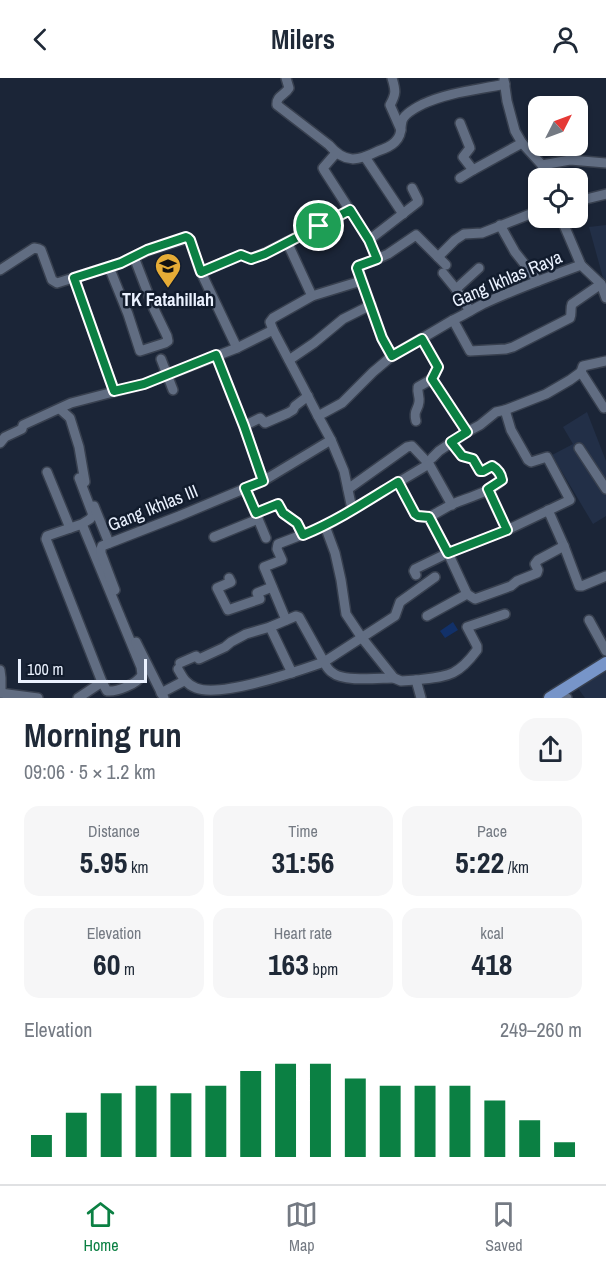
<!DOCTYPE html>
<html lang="en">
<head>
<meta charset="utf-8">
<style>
	body { margin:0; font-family:"Archivo Narrow",sans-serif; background:#f6f6f7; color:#1f2937; height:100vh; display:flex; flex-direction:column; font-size:22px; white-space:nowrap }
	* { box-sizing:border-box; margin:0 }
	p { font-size:20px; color:#747a83 }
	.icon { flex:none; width:33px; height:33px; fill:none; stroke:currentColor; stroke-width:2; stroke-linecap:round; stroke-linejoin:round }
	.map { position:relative; height:620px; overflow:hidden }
	.panel { display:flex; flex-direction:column; background:#fff; flex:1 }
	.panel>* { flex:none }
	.needle { width:39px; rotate:48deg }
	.tools { position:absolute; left:528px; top:18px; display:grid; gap:12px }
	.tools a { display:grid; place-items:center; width:60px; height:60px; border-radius:12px; background:#fff; box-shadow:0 2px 4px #0004; font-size:30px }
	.scale { position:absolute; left:18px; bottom:15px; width:129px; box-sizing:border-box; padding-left:6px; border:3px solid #eaf1fe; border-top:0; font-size:16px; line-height:21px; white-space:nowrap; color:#eaf1fe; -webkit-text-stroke:4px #121c2d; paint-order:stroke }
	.pin { position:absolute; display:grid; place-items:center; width:51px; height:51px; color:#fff; margin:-26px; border:3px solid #fff; border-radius:50%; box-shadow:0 2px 6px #0007 }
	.round { display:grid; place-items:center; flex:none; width:63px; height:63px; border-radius:18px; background:#f6f6f7 }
	.overview { display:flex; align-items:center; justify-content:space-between; height:102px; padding:0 24px }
	h1 { font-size:33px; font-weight:800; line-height:45px }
	.figures { display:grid; grid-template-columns:repeat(3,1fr); gap:9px; height:102px; padding:6px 24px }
	.figures div { display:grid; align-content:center; border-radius:15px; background:#f6f6f7; text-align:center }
	.figures b { font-size:30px; font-weight:800 }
	.figures small { font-size:16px; font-weight:400 }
	.figures p { font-size:16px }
	.chart { height:168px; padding:12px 24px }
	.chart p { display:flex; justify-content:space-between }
	.chart svg { width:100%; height:108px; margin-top:6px; stroke:#0b8043; stroke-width:6 }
	header { display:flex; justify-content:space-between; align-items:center; height:78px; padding:0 24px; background:#fff; font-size:27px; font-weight:800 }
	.tabs { display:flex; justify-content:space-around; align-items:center; height:84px; border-top:2px solid #e0e1e3; background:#fff; font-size:16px; color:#747a83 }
	.tabs a { display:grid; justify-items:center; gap:3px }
	.tabs .active { color:#0b8043 }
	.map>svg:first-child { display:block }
	.built { fill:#222f47 }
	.green { fill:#123169 }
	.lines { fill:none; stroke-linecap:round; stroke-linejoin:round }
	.minor-casing { stroke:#38404f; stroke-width:12 }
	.major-casing { stroke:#38404f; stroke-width:15 }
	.minor { stroke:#616d82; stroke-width:9 }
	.major { stroke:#7795c9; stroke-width:12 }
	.route-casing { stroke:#fff; stroke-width:12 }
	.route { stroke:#0b8043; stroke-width:8 }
	.labels { text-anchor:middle; stroke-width:5; stroke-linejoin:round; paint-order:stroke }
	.street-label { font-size:18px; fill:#eaf1fe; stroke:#121c2d }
	.poi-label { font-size:18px; font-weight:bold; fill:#eaf1fe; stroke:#121c2d }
</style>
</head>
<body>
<header><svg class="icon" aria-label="back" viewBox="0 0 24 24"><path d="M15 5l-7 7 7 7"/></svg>Milers<svg class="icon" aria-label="person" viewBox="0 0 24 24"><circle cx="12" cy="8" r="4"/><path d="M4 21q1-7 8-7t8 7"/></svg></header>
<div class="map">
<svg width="606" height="620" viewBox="0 0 606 620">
	<rect width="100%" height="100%" fill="#1b2537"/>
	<!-- built -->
	<g class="built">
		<path d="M606,147v60h-1l-16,-58z"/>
		<path d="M587,334l19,49v55l-13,8 -41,-69 21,-11 -10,-17z"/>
		<path d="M606,591v29h-21l-8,-11z"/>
	</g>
	<!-- green -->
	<path class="green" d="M453,544l5,8 -13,8 -5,-7z"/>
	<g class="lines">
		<!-- minor casing -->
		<g class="minor-casing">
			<g id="minor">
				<path d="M286,0l3,10c-4,7 -13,8 -12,17l52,40c16,19 29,16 49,6 6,-2 12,-4 17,-9 7,-7 5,-12 7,-21 2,-7 15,-14 21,-17 26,-12 54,-14 82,-20"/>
				<path d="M392,0c4,13 4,16 -2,27l11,25"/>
				<path d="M504,2l3,21 8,30 7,12 20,22 5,13"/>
				<path d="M460,45l10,25 -7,9 10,13"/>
				<path d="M336,75l-13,15 1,2 45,70 8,19"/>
				<path d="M365,79l38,57"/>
				<path d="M542,87l28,-5 36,3"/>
				<path d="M460,100l13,-8 49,-27"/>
				<path d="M578,123l28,-7"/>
				<path d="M561,140l20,47 20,19 5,14"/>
				<path d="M500,147l15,27 23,29"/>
				<path d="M369,162l49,-38v-2l-6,-12"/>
				<path d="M287,164l25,54"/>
				<path d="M438,179l17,-17 9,-6 18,-1 56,-22"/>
				<path d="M109,189l19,47 12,37 25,-8 3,-2 -1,-5 -13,-27 -20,-52"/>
				<path d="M0,192l34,-22 5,1 2,1 11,30 5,3 64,-20 26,-12 41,-13 2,2 9,28 38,80"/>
				<path d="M202,194l39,-17 10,4 14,-6 85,-43"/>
				<path d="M443,195l13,16 14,22"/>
				<path d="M74,200l40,113"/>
				<path d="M456,211l23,-21"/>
				<path d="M453,242l17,31 36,-2 7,-2 57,-29c2,-5 0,-9 2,-14l29,-20"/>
				<path d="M216,277l28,71 19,55"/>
				<path d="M392,278l-10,-18 -25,-71 20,-8 11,-5 28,-19 30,30"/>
				<path d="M161,281l12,31"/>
				<path d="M289,282l25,-17 29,-24 28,-14"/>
				<path d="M432,301l35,53 -28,19 -7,7"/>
				<path d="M604,330l-23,-36 2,-6 23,-5"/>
				<path d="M60,331l10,9 9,29 6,35"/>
				<path d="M318,338l24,-13 31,-31 19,-16 61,-36c11,-5 20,-11 30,-16 32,-15 65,-27 98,-39"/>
				<path d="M416,343c-3,-11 2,-10 3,-19 1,-5 -2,-9 -1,-15l14,-8 6,-12 -16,-28"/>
				<path d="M244,348l16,-8 5,5 23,-10 5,-3 2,-4 13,-10"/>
				<path d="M467,354l13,-7 16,-13 9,-2 41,-16 24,-14 11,-8"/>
				<path d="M451,364l12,14 10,3 7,12h3l9,-5 5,3 5,11c-12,12 -32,17 -47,23 -9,4 -18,10 -26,14l19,36 19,41"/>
				<path d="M0,365l5,-6 17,-8 1,-4 48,-22 73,-19 93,-36 36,-18"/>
				<path d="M579,370l27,41"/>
				<path d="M47,394l23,56"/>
				<path d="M79,400l14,37 -3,4 -8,5 59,143 1,8c-5,9 -25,17 -35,16l-5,-9 -56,-143 1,-3 35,-12"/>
				<path d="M398,404l17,32 6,3h8"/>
				<path d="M245,410l21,50"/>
				<path d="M348,411l59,-42 5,-1 17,18 23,41"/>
				<path d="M488,412l19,40"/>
				<path d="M94,428l15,37"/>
				<path d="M352,431l-8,-38 -13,-31 -13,-24 -16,-31 -29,-55 -3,-8 3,-4 39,-22 49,-15"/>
				<path d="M548,432l16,36 15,40h3l24,-10"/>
				<path d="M256,435l21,-8 6,8 14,10 6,12"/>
				<path d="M214,459l44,-18"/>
				<path d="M416,497l-2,-4 1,-2 33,-16 59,-23 63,-30 -23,-43 -16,5 -3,-2 -17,-30 -6,-20"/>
				<path d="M229,500l2,4 -14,6 11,22 32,-11 -3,-6 15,-6"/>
				<path d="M115,512l-14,-37v-4l1,-3 77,-30 84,-35 68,-41"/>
				<path d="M427,538l40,-22 8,5 36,-13 6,-5 20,-8 1,-3 -3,-6 3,-4 26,-14"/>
				<path d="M286,542l-22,-53 18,-7 -5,-11 1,-5 47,-18"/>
				<path d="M589,542l17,31"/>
				<path d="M270,549l22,46"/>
				<path d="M136,564l28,56"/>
				<path d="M180,585l16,-7 3,3 26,-12 6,-5 15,-8 24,-7 26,-11 3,1 25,45 71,-46 5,-14 35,-25"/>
				<path d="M178,591c5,9 8,15 18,19 25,10 102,-17 128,-26 2,4 5,9 9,11 10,9 47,5 61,5"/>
				<path d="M0,592l1,8v15"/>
				<path d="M416,602c32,-4 41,-3 61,-30v-4l-10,-19 38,-13"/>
				<path d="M0,615l38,5"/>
				<path d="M161,615l23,-12"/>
				<path d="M78,620l24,-16"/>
				<path d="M421,620l-5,-18 -15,1 -7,-3 -32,-40 -16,-24 -5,-34 -6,-27 -10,-27 104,-62"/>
				<path d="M565,620h2"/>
			</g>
		</g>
		<!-- major casing -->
		<g class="major-casing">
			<path id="major" d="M550,620l56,-35"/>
		</g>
		<!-- minor -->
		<use href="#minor" class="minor"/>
		<!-- major -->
		<use href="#major" class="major"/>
	</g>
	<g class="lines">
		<!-- route casing -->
		<g class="route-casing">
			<path id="route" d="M350,132l19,30 8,19 -19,7 -1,2 25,70 10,18 30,-17 16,28 -6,12 35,53 -16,10 11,14 11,3 7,12h3l9,-5c5,3 9,8 10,14l-14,9 19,41 -59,23 -19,-36 -11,-1 -3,-2 -17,-32c-31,19 -61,39 -95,53l-6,-12 -14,-10 -5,-9 -22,9 -11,-25 18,-7 -19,-55 -28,-71 -72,29 -30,7 -40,-113 47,-15 26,-13 39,-13 2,1 2,2 11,32 40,-17 10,4 14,-5z"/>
		</g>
		<!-- route -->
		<use href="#route" class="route"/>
	</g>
	<!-- icons -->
	<defs>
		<g id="school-pin" transform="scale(1.35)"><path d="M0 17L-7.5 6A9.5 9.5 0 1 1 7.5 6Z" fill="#e6ac36" stroke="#121c2d"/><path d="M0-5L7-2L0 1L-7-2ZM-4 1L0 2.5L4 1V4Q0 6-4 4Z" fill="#111"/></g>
	</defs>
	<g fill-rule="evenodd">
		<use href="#school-pin" x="168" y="188"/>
	</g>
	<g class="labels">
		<!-- street labels -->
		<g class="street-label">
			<text transform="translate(507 201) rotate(-23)" y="6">Gang Ikhlas Raya</text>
			<text transform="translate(153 430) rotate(-22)" y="6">Gang Ikhlas III</text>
		</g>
		<!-- poi labels -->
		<g class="poi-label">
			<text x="168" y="228">TK Fatahillah</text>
		</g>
	</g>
</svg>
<div class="tools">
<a><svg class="needle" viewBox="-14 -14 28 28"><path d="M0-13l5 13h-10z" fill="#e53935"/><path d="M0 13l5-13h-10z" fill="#747a83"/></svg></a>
<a><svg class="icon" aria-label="locate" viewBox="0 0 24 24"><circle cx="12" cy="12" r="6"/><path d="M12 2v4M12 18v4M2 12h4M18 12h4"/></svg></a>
</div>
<div class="scale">100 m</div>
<div class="pin" style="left:319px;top:148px;background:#1e9e55"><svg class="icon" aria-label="arrive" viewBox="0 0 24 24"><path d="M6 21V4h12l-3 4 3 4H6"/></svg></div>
</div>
<section class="panel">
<div class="overview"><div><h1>Morning run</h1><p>09:06 · 5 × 1.2 km</p></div><a class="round"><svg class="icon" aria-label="share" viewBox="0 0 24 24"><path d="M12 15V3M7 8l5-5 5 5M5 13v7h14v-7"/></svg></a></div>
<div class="figures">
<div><p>Distance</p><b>5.95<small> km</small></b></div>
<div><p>Time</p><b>31:56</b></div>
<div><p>Pace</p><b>5:22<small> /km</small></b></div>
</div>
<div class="figures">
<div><p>Elevation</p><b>60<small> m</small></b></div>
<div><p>Heart rate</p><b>163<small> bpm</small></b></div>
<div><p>kcal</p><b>418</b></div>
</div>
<div class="chart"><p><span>Elevation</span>249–260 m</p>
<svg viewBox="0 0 160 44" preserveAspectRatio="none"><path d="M5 44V35M15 44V26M25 44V18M35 44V15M45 44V18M55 44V15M65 44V9M75 44V6M85 44V6M95 44V12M105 44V15M115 44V15M125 44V15M135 44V21M145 44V29M155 44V38"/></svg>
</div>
</section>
<nav class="tabs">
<a class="active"><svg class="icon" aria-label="home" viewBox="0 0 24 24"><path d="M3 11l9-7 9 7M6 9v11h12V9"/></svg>Home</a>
<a><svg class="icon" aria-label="map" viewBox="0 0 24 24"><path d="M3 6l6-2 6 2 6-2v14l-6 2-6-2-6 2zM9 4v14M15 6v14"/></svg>Map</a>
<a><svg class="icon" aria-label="saved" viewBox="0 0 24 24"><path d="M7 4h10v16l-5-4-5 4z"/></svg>Saved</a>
</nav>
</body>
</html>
